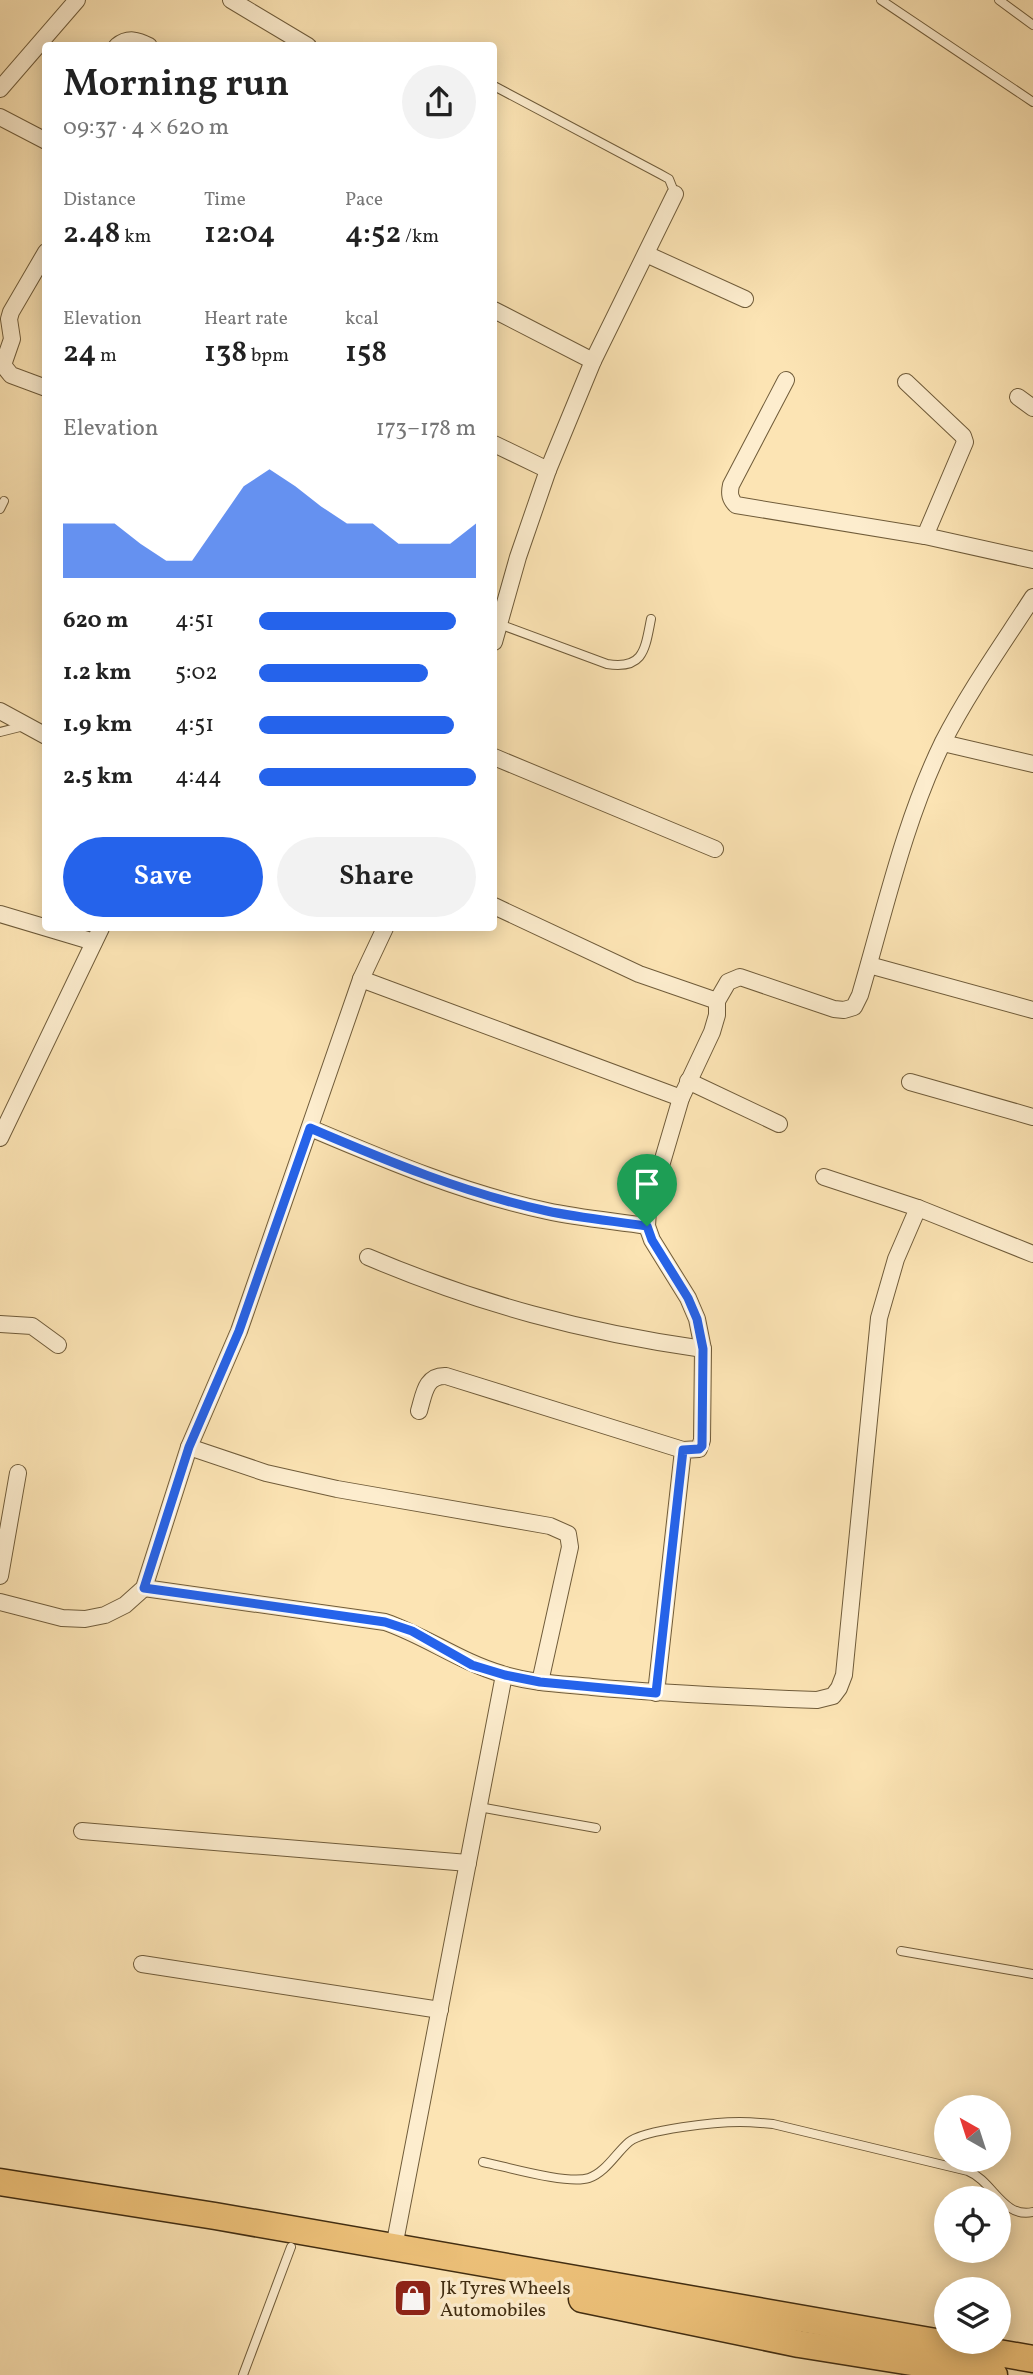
<!DOCTYPE html>
<html lang="en">
<head>
<meta charset="utf-8">
<style>
	body { margin:0; font-family:Vollkorn,serif; background:#f2f2f2; color:#222; height:100vh; display:flex; flex-direction:column; font-size:26px; white-space:nowrap }
	* { box-sizing:border-box; margin:0 }
	p { font-size:23px; color:#767676 }
	.icon { flex:none; width:38px; height:38px; fill:none; stroke:currentColor; stroke-width:2; stroke-linecap:round; stroke-linejoin:round }
	.map { position:relative; flex:1; overflow:hidden }
	.panel { position:absolute; left:42px; top:42px; width:455px; height:889px; display:flex; flex-direction:column; background:#fff; border-radius:7px; box-shadow:0 4px 18px #0003 }
	.panel>* { flex:none }
	.needle { width:46px; rotate:321deg }
	.fabs { position:absolute; left:934px; top:2095px; display:grid; gap:14px }
	.fabs a { display:grid; place-items:center; width:77px; height:77px; border-radius:50%; background:#fff; box-shadow:0 4px 18px #0003; font-size:35px }
	.pin { position:absolute; display:grid; place-items:center; width:60px; height:60px; color:#fff; margin:-72px -30px; border-radius:50% 50% 50% 0; rotate:-45deg; box-shadow:0 0 7px #0007 }
	.pin .icon { rotate:45deg }
	.round { display:grid; place-items:center; flex:none; width:74px; height:74px; border-radius:37px; background:#f2f2f2 }
	.headline { display:flex; align-items:center; justify-content:space-between; height:119px; padding:0 21px }
	h1 { font-size:38px; font-weight:600; line-height:52px }
	.figures { display:grid; grid-template-columns:repeat(3,1fr); gap:10px; height:119px; padding:7px 21px }
	.figures div { display:grid; align-content:center }
	.figures b { font-size:30px; font-weight:600 }
	.figures small { font-size:19px; font-weight:400 }
	.figures p { font-size:19px }
	.chart { height:196px; padding:14px 21px }
	.chart p { display:flex; justify-content:space-between }
	.chart svg { width:100%; height:126px; margin-top:7px; fill:#2563eb; opacity:.7 }
	.button { display:flex; gap:14px; margin-top:auto; padding:14px 21px }
	.button a { flex:1; height:80px; border-radius:42px; background:#2563eb; color:#fff; font-size:28px; font-weight:600; line-height:80px; text-align:center }
	.button a+a { background:#f2f2f2; color:#222 }
	ul { padding:0 21px; list-style:none; font-size:23px }
	li { display:grid; grid-template-columns:112px 84px 1fr; align-items:center; height:52px }
	li i { height:18px; border-radius:9px; background:#2563eb }
	.map>svg:first-child { display:block }
	.lines { fill:none; stroke-linecap:round; stroke-linejoin:round }
	.service-casing { stroke:#705c3a; stroke-width:10 }
	.minor-casing { stroke:#705c3a; stroke-width:18 }
	.trunk-casing { stroke:#422e12; stroke-width:29 }
	.service { stroke:#fdedce; stroke-width:8 }
	.minor { stroke:#fdedce; stroke-width:16 }
	.trunk { stroke:#eec27a; stroke-width:26 }
	.route-casing { stroke:#fff; stroke-width:14 }
	.route { stroke:#2563eb; stroke-width:9 }
	.labels { text-anchor:middle; stroke-width:7; stroke-linejoin:round; paint-order:stroke }
	.poi-label { font-size:19px; fill:#422e12; stroke:#fdedce; text-anchor:start }
</style>
</head>
<body>
<div class="map">
<svg width="1033" height="2375" viewBox="0 0 1033 2375">
	<rect width="100%" height="100%" fill="#fce4b4"/>
	<filter id="stains"><feTurbulence type="fractalNoise" baseFrequency=".00286" numOctaves="4"/><feColorMatrix values="0 0 0 0 .2 0 0 0 0 .09 0 0 0 0 .02 0 0 0 .5 -.17"/></filter>
	<radialGradient id="worn" r=".72"><stop offset=".6" stop-color="#630" stop-opacity="0"/><stop offset="1" stop-color="#630" stop-opacity=".3"/></radialGradient>
	<g class="lines">
		<!-- service casing -->
		<g class="service-casing">
			<g id="service">
				<path d="M881,0l152,102"/>
				<path d="M999,0l34,25"/>
				<path d="M494,86l166,88 9,5 6,15"/>
				<path d="M0,509l4,-8"/>
				<path d="M499,624l108,40c37,6 38,-15 44,-45"/>
				<path d="M0,732l24,-6"/>
				<path d="M479,1807l117,21"/>
				<path d="M901,1951l132,23"/>
				<path d="M483,2162c24,5 85,23 106,16 17,-6 27,-25 40,-36 16,-13 89,-20 111,-20 11,0 22,1 33,2l195,47c25,10 35,48 65,41"/>
				<path d="M243,2375l48,-128"/>
			</g>
		</g>
		<!-- minor casing -->
		<g class="minor-casing">
			<g id="minor">
				<path d="M231,0l77,46"/>
				<path d="M117,46c11,-9 21,-6 32,0"/>
				<path d="M0,89l77,-89"/>
				<path d="M0,117l46,24"/>
				<path d="M46,252l-35,60 -2,7 3,20 -9,26 8,10 35,13"/>
				<path d="M646,254l99,45"/>
				<path d="M494,310l99,51"/>
				<path d="M786,380l-55,105c-2,9 -1,14 5,20l189,31 108,24"/>
				<path d="M906,382l57,54 2,6 -40,94"/>
				<path d="M1018,397l15,11"/>
				<path d="M494,444l54,26"/>
				<path d="M494,642l24,-85 30,-87 45,-109 82,-167"/>
				<path d="M0,711l46,25"/>
				<path d="M943,743l90,21"/>
				<path d="M494,757l221,92"/>
				<path d="M494,906l145,68 78,27"/>
				<path d="M0,914l94,28"/>
				<path d="M869,965l164,45"/>
				<path d="M361,979l320,119"/>
				<path d="M688,1081l91,43"/>
				<path d="M910,1082l123,35"/>
				<path d="M310,1128c78,33 153,65 237,83 32,7 67,10 100,15"/>
				<path d="M0,1138l101,-210"/>
				<path d="M824,1177l94,31 115,46"/>
				<path d="M368,1257c111,47 215,75 335,92"/>
				<path d="M0,1324l32,2 26,19"/>
				<path d="M419,1411c5,-16 6,-36 27,-35l237,74"/>
				<path d="M189,1447l77,26 71,16 213,37 18,8 2,13 -30,135"/>
				<path d="M0,1576l18,-103"/>
				<path d="M144,1588l241,34c41,14 75,40 117,52 29,9 60,10 90,13 75,7 150,10 225,13l16,-4 6,-8 5,-13 35,-357 17,-59 22,-51"/>
				<path d="M0,1602l62,16 23,1 20,-4 20,-10 19,-17 45,-141 50,-116 122,-352 24,-51"/>
				<path d="M656,1693l27,-243 16,-1 3,-9 1,-91 -6,-30 -9,-21 -36,-58 -5,-14 1,-16 33,-112 31,-66 5,-17v-14l11,-19 12,-5 94,32 10,1 10,-3 6,-12c25,-85 44,-173 83,-253 26,-51 59,-97 90,-145"/>
				<path d="M82,1831l386,32"/>
				<path d="M142,1964l298,46"/>
				<path d="M394,2247l110,-572"/>
			</g>
		</g>
		<!-- trunk casing -->
		<g class="trunk-casing">
			<g id="trunk">
				<path d="M0,2182l215,34 818,143"/>
				<path d="M582,2299l217,45 195,31"/>
			</g>
		</g>
		<!-- service -->
		<use href="#service" class="service"/>
		<!-- minor -->
		<use href="#minor" class="minor"/>
		<!-- trunk -->
		<use href="#trunk" class="trunk"/>
	</g>
	<g class="lines">
		<!-- route casing -->
		<g class="route-casing">
			<path id="route" d="M310,1128c77,33 154,65 237,83 33,7 67,10 100,15l5,14 36,58 9,21 6,30 -1,97 -3,3 -16,1 -27,243 -116,-11 -35,-7 -33,-10 -60,-34 -27,-9 -241,-34 45,-141 50,-116z"/>
		</g>
		<!-- route -->
		<use href="#route" class="route"/>
	</g>
	<!-- icons -->
	<defs>
		<g id="shop-square" transform="scale(2.0125)"><rect x="-9" y="-9" width="18" height="18" rx="4" fill="#8f2418" stroke="#fdedce"/><path d="M-5-2.5h2.3a2.7 3.5 0 0 1 5.4 0H5L5.5 6h-11ZM-1.5-2.5h3a1.5 2.3 0 0 0-3 0Z" fill="#fff"/></g>
	</defs>
	<g fill-rule="evenodd">
		<use href="#shop-square" x="413" y="2298"/>
	</g>
	<g class="labels">
		<!-- poi labels -->
		<g class="poi-label">
			<text x="440" y="2294">Jk Tyres Wheels<tspan x="440" dy="22">Automobiles</tspan></text>
		</g>
	</g>
	<rect width="100%" height="100%" filter="url(#stains)"/>
	<rect width="100%" height="100%" fill="url(#worn)"/>
</svg>
<div class="fabs">
<a><svg class="needle" viewBox="-14 -14 28 28"><path d="M0-13l5 13h-10z" fill="#e53935"/><path d="M0 13l5-13h-10z" fill="#767676"/></svg></a>
<a><svg class="icon" aria-label="locate" viewBox="0 0 24 24"><circle cx="12" cy="12" r="6"/><path d="M12 2v4M12 18v4M2 12h4M18 12h4"/></svg></a>
<a><svg class="icon" aria-label="layers" viewBox="0 0 24 24"><path d="M12 4l9 5-9 5-9-5zM3 14l9 5 9-5"/></svg></a>
</div>
<div class="pin" style="left:647px;top:1226px;background:#1e9e55"><svg class="icon" aria-label="arrive" viewBox="0 0 24 24"><path d="M6 21V4h12l-3 4 3 4H6"/></svg></div>
<section class="panel">
<div class="headline"><div><h1>Morning run</h1><p>09:37 · 4 × 620 m</p></div><a class="round"><svg class="icon" aria-label="share" viewBox="0 0 24 24"><path d="M12 15V3M7 8l5-5 5 5M5 13v7h14v-7"/></svg></a></div>
<div class="figures">
<div><p>Distance</p><b>2.48<small> km</small></b></div>
<div><p>Time</p><b>12:04</b></div>
<div><p>Pace</p><b>4:52<small> /km</small></b></div>
</div>
<div class="figures">
<div><p>Elevation</p><b>24<small> m</small></b></div>
<div><p>Heart rate</p><b>138<small> bpm</small></b></div>
<div><p>kcal</p><b>158</b></div>
</div>
<div class="chart"><p><span>Elevation</span>173–178 m</p>
<svg viewBox="0 0 160 44" preserveAspectRatio="none"><path d="M0 44V25L10 25L20 25L30 32L40 38L50 38L60 25L70 12L80 6L90 12L100 19L110 25L120 25L130 32L140 32L150 32L160 25V44z"/></svg>
</div>
<ul>
<li><b>620 m</b>4:51<i style="width:91%"></i></li>
<li><b>1.2 km</b>5:02<i style="width:78%"></i></li>
<li><b>1.9 km</b>4:51<i style="width:90%"></i></li>
<li><b>2.5 km</b>4:44<i style="width:100%"></i></li>
</ul>
<div class="button"><a>Save</a><a>Share</a></div>
</section>
</div>
</body>
</html>
